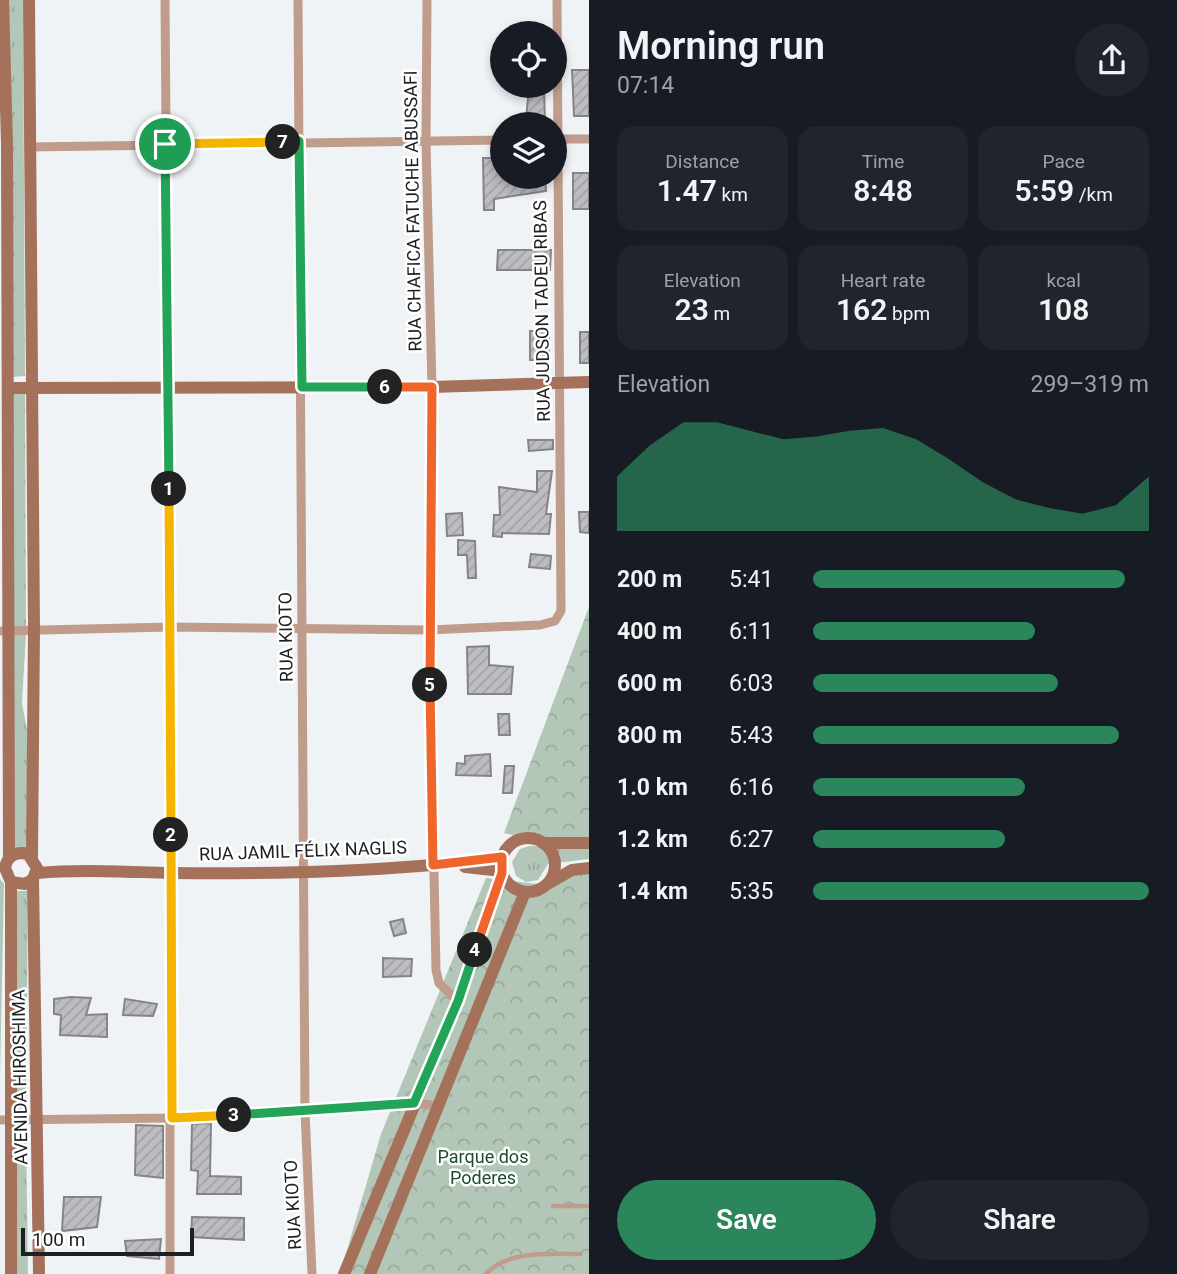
<!DOCTYPE html>
<html lang="en">
<head>
<meta charset="utf-8">
<style>
	body { margin:0; font-family:Roboto,sans-serif; background:#20242c; color:#f1f3f6; height:100vh; display:flex; flex-direction:column; font-size:26px; white-space:nowrap }
	* { box-sizing:border-box; margin:0 }
	p { font-size:23px; color:#9ea1a6 }
	.icon { flex:none; width:38px; height:38px; fill:none; stroke:currentColor; stroke-width:2; stroke-linecap:round; stroke-linejoin:round }
	.map { position:relative; flex:1; overflow:hidden }
	.sheet { display:flex; flex-direction:column; background:#171b24; width:588px }
	.sheet>* { flex:none }
	.tools { position:absolute; left:490px; top:21px; display:grid; gap:14px }
	.tools a { display:grid; place-items:center; width:77px; height:77px; border-radius:50%; background:#171b24; box-shadow:0 4px 10px #0003; font-size:35px }
	.scale { position:absolute; left:21px; bottom:18px; width:173px; box-sizing:border-box; padding-left:7px; border:4px solid #1e1f21; border-top:0; font-size:19px; line-height:24px; white-space:nowrap; color:#1e1f21; -webkit-text-stroke:5px #fff; paint-order:stroke }
	.pin { position:absolute; display:grid; place-items:center; width:60px; height:60px; color:#fff; margin:-30px; border:4px solid #fff; border-radius:50%; box-shadow:0 2px 7px #0007 }
	.km { position:absolute; width:35px; height:35px; margin:-18px; border-radius:50%; background:#222; color:#fff; font-size:19px; line-height:35px; text-align:center }
	.round { display:grid; place-items:center; flex:none; width:74px; height:74px; border-radius:37px; background:#20242c }
	.overview { display:flex; align-items:center; justify-content:space-between; height:119px; padding:0 28px }
	h1 { font-size:38px; font-weight:600; line-height:52px }
	.figures { display:grid; grid-template-columns:repeat(3,1fr); gap:10px; height:119px; padding:7px 28px }
	.figures div { display:grid; align-content:center; border-radius:18px; background:#20242c; text-align:center }
	.figures b { font-size:30px; font-weight:600 }
	.figures small { font-size:19px; font-weight:400 }
	.figures p { font-size:19px }
	.chart { height:196px; padding:14px 28px }
	.chart p { display:flex; justify-content:space-between }
	.chart svg { width:100%; height:126px; margin-top:7px; fill:#2c865b; opacity:.7 }
	.cta { display:flex; gap:14px; margin-top:auto; padding:14px 28px }
	.cta a { flex:1; height:80px; border-radius:42px; background:#2c865b; color:#fff; font-size:28px; font-weight:600; line-height:80px; text-align:center }
	.cta a+a { background:#20242c; color:#f1f3f6 }
	ul { padding:0 28px; list-style:none; font-size:23px }
	li { display:grid; grid-template-columns:112px 84px 1fr; align-items:center; height:52px }
	li i { height:18px; border-radius:9px; background:#2c865b }
	main { display:flex; flex:1; min-height:0 }
	.map>svg:first-child { display:block }
	.grass { fill:url(#grass-tufts) }
	.park { fill:url(#park-crowns) }
	.building { fill:url(#building-hatch); stroke:#858488; stroke-width:2 }
	.lines { fill:none; stroke-linecap:round; stroke-linejoin:round }
	.lane { stroke:#c09c8d; stroke-width:4.5 }
	.street { stroke:#c09c8d; stroke-width:9 }
	.secondary { stroke:#a5715b; stroke-width:12 }
	.split-1-casing { stroke:#fff; stroke-width:14 }
	.split-2-casing { stroke:#fff; stroke-width:14 }
	.split-3-casing { stroke:#fff; stroke-width:14 }
	.split-4-casing { stroke:#fff; stroke-width:14 }
	.split-5-casing { stroke:#fff; stroke-width:14 }
	.split-6-casing { stroke:#fff; stroke-width:14 }
	.split-7-casing { stroke:#fff; stroke-width:14 }
	.split-8-casing { stroke:#fff; stroke-width:14 }
	.split-1 { stroke:#22a559; stroke-width:9 }
	.split-2 { stroke:#f5b400; stroke-width:9 }
	.split-3 { stroke:#f5b400; stroke-width:9 }
	.split-4 { stroke:#22a559; stroke-width:9 }
	.split-5 { stroke:#f0652b; stroke-width:9 }
	.split-6 { stroke:#f0652b; stroke-width:9 }
	.split-7 { stroke:#22a559; stroke-width:9 }
	.split-8 { stroke:#f5b400; stroke-width:9 }
	.labels { text-anchor:middle; stroke-width:5; stroke-linejoin:round; paint-order:stroke }
	.street-label { font-size:18px; fill:#1e1f21; stroke:#fff }
	.park-label { font-size:18px; fill:#194d2d; stroke:#fff }
</style>
</head>
<body>
<main>
<div class="map">
<svg width="589" height="1274" viewBox="0 0 589 1274">
	<defs>
		<pattern id="grass-tufts" width="24" height="20" patternUnits="userSpaceOnUse" patternTransform="scale(1.75)"><rect width="24" height="20" fill="#b2c7b7"/><path d="M3 7l-1-3M5 7V3M7 7l1-3M15 17l-1-3M17 17v-4M19 17l1-3" fill="none" stroke="#99aa9d"/></pattern>
		<pattern id="park-crowns" width="20" height="18" patternUnits="userSpaceOnUse" patternTransform="scale(1.75)"><rect width="20" height="18" fill="#b2c7b7"/><path d="M2 6a3 3 0 1 1 6 0M12 15a3 3 0 1 1 6 0" fill="none" stroke="#99aa9d"/></pattern>
		<pattern id="building-hatch" width="6" height="6" patternUnits="userSpaceOnUse" patternTransform="scale(1.75)"><rect width="6" height="6" fill="#bdbcc0"/><path d="M-1 1l2-2M0 6l6-6M5 7l2-2" fill="none" stroke="#a2a1a5"/></pattern>
	</defs>
	<rect width="100%" height="100%" fill="#f0f3f6"/>
	<!-- grass -->
	<g class="grass">
		<path d="M8,0h15l2,376 -13,1z"/>
		<path d="M13,394h12l1,239 -4,70 5,27 1,122h-16z"/>
		<path d="M529,846h60v13l-41,5 -10,16 -12,2 -10,-6 -4,-14 8,-13z"/>
		<path d="M0,879l4,5 -4,192z"/>
		<path d="M14,891h14l-2,220 -10,1z"/>
		<path d="M21,1129l5,2 2,143h-11l-1,-144z"/>
	</g>
	<!-- park -->
	<g class="park">
		<path d="M589,607v236h-46l-39,-10z"/>
		<path d="M589,868v406h-249l41,-140 105,-256 60,7z"/>
	</g>
	<!-- building -->
	<g class="building">
		<path d="M572,70h17v46h-15z"/>
		<path d="M529,86h15l1,36 -19,-1z"/>
		<path d="M483,158h19v19h43l1,14 -52,8v11h-10z"/>
		<rect x="573" y="173" width="16" height="36"/>
		<path d="M498,250h53l-1,20h-53z"/>
		<rect x="530" y="331" width="19" height="29"/>
		<rect x="580" y="332" width="9" height="31"/>
		<path d="M528,440h25v9l-24,2z"/>
		<path d="M537,471h15l-6,43h5l-2,20 -47,-1v4l-9,-1 1,-21h6l-1,-28 38,5z"/>
		<path d="M579,512h10v21l-9,-1z"/>
		<path d="M462,513l1,22 -16,1 -1,-22z"/>
		<path d="M458,540l17,1 1,37h-8l-1,-23h-9z"/>
		<path d="M531,554l20,2 -1,13 -21,-2z"/>
		<path d="M489,646v19l24,2 -2,27h-43l-1,-47z"/>
		<path d="M498,714h11l1,21h-11z"/>
		<path d="M490,754l1,22 -35,-1 1,-12 8,1v-8z"/>
		<path d="M505,766h9l-2,27h-9z"/>
		<path d="M403,919l3,14 -12,3 -4,-14z"/>
		<path d="M383,958l29,1 -1,17 -28,1z"/>
		<path d="M71,997l20,1 -5,17 21,-1v23l-47,-2 1,-20 -7,-1v-15z"/>
		<path d="M125,999l32,5 -4,12 -30,-1z"/>
		<path d="M211,1123l-1,53 31,1v17h-44l1,-23 -7,-1 1,-46z"/>
		<path d="M136,1125l27,1v52l-28,-3z"/>
		<path d="M64,1197h37l-4,30 -35,4z"/>
		<path d="M192,1217l52,1v22l-53,-3z"/>
		<path d="M161,1239l-2,20 -32,-3 -2,-15z"/>
	</g>
	<g class="lines">
		<!-- lane -->
		<g class="lane">
			<path d="M553,1206h36"/>
			<path d="M486,1274c21,-24 64,-20 94,-20"/>
		</g>
		<!-- street -->
		<g class="street">
			<path d="M165,0l5,627v647"/>
			<path d="M298,0l7,1111 7,163"/>
			<path d="M427,0l-1,142 6,245 -3,243 7,340 3,13 19,18"/>
			<path d="M555,139h34"/>
			<path d="M29,147l473,-7"/>
			<path d="M0,631l170,-4 259,3 111,-5 15,-4 6,-10 -4,-611"/>
			<path d="M0,1120l172,-2 242,-15 24,3"/>
		</g>
		<!-- secondary -->
		<g class="secondary">
			<path d="M3,0l4,144 2,714"/>
			<path d="M29,0l5,630 -2,227"/>
			<path d="M8,388l424,-1 157,-5"/>
			<circle cx="528" cy="865" r="27"/>
			<path d="M543,843h46"/>
			<path d="M465,867l37,4"/>
			<path d="M37,873c45,-4 89,-1 134,0 109,1 222,-1 331,-16"/>
			<path d="M33,879l-8,5 -14,-2 -6,-14c2,-12 11,-17 23,-14l9,14 -4,11 6,395"/>
			<path d="M11,882v392"/>
			<path d="M549,883l23,-13 17,-2"/>
			<path d="M344,1274l114,-273 44,-128"/>
			<path d="M370,1274l155,-382"/>
		</g>
	</g>
	<g class="lines">
		<!-- split-1 casing -->
		<g class="split-1-casing">
			<path id="split-1" d="M165,144l4,345"/>
		</g>
		<!-- split-2 casing -->
		<g class="split-2-casing">
			<path id="split-2" d="M169,489l2,346"/>
		</g>
		<!-- split-3 casing -->
		<g class="split-3-casing">
			<path id="split-3" d="M171,835l1,283 62,-3"/>
		</g>
		<!-- split-4 casing -->
		<g class="split-4-casing">
			<path id="split-4" d="M234,1115l180,-12 44,-102 17,-51"/>
		</g>
		<!-- split-5 casing -->
		<g class="split-5-casing">
			<path id="split-5" d="M430,685l3,180 69,-8v16l-27,77"/>
		</g>
		<!-- split-6 casing -->
		<g class="split-6-casing">
			<path id="split-6" d="M385,387h47l-2,298"/>
		</g>
		<!-- split-7 casing -->
		<g class="split-7-casing">
			<path id="split-7" d="M283,142l16,-1 3,246h83"/>
		</g>
		<!-- split-8 casing -->
		<g class="split-8-casing">
			<path id="split-8" d="M165,144l118,-2"/>
		</g>
		<!-- split-1 -->
		<use href="#split-1" class="split-1"/>
		<!-- split-2 -->
		<use href="#split-2" class="split-2"/>
		<!-- split-3 -->
		<use href="#split-3" class="split-3"/>
		<!-- split-4 -->
		<use href="#split-4" class="split-4"/>
		<!-- split-5 -->
		<use href="#split-5" class="split-5"/>
		<!-- split-6 -->
		<use href="#split-6" class="split-6"/>
		<!-- split-7 -->
		<use href="#split-7" class="split-7"/>
		<!-- split-8 -->
		<use href="#split-8" class="split-8"/>
	</g>
	<g class="labels">
		<!-- street labels -->
		<g class="street-label">
			<text transform="translate(413 211) rotate(-91)" y="6">RUA CHAFICA FATUCHE ABUSSAFI</text>
			<text transform="translate(542 311) rotate(-91)" y="6">RUA JUDSON TADEU RIBAS</text>
			<text transform="translate(286 637) rotate(-91)" y="6">RUA KIOTO</text>
			<text transform="translate(303 851) rotate(-2)" y="6">RUA JAMIL FÉLIX NAGLIS</text>
			<text transform="translate(20 1077) rotate(-91)" y="6">AVENIDA HIROSHIMA</text>
			<text transform="translate(293 1205) rotate(-93)" y="6">RUA KIOTO</text>
		</g>
		<!-- park labels -->
		<g class="park-label">
			<text x="483" y="1163">Parque dos<tspan x="483" dy="21">Poderes</tspan></text>
		</g>
	</g>
</svg>
<div class="tools">
<a><svg class="icon" aria-label="locate" viewBox="0 0 24 24"><circle cx="12" cy="12" r="6"/><path d="M12 2v4M12 18v4M2 12h4M18 12h4"/></svg></a>
<a><svg class="icon" aria-label="layers" viewBox="0 0 24 24"><path d="M12 4l9 5-9 5-9-5zM3 14l9 5 9-5"/></svg></a>
</div>
<div class="scale">100 m</div>
<div class="pin" style="left:165px;top:144px;background:#1e9e55"><svg class="icon" aria-label="arrive" viewBox="0 0 24 24"><path d="M6 21V4h12l-3 4 3 4H6"/></svg></div>
<b class="km" style="left:169px;top:489px">1</b>
<b class="km" style="left:171px;top:835px">2</b>
<b class="km" style="left:234px;top:1115px">3</b>
<b class="km" style="left:475px;top:950px">4</b>
<b class="km" style="left:430px;top:685px">5</b>
<b class="km" style="left:385px;top:387px">6</b>
<b class="km" style="left:283px;top:142px">7</b>
</div>
<section class="sheet">
<div class="overview"><div><h1>Morning run</h1><p>07:14</p></div><a class="round"><svg class="icon" aria-label="share" viewBox="0 0 24 24"><path d="M12 15V3M7 8l5-5 5 5M5 13v7h14v-7"/></svg></a></div>
<div class="figures">
<div><p>Distance</p><b>1.47<small> km</small></b></div>
<div><p>Time</p><b>8:48</b></div>
<div><p>Pace</p><b>5:59<small> /km</small></b></div>
</div>
<div class="figures">
<div><p>Elevation</p><b>23<small> m</small></b></div>
<div><p>Heart rate</p><b>162<small> bpm</small></b></div>
<div><p>kcal</p><b>108</b></div>
</div>
<div class="chart"><p><span>Elevation</span>299–319 m</p>
<svg viewBox="0 0 160 44" preserveAspectRatio="none"><path d="M0 44V25L10 14L20 6L30 6L40 9L50 12L60 11L70 9L80 8L90 12L100 19L110 27L120 33L130 36L140 38L150 35L160 25V44z"/></svg>
</div>
<ul>
<li><b>200 m</b>5:41<i style="width:93%"></i></li>
<li><b>400 m</b>6:11<i style="width:66%"></i></li>
<li><b>600 m</b>6:03<i style="width:73%"></i></li>
<li><b>800 m</b>5:43<i style="width:91%"></i></li>
<li><b>1.0 km</b>6:16<i style="width:63%"></i></li>
<li><b>1.2 km</b>6:27<i style="width:57%"></i></li>
<li><b>1.4 km</b>5:35<i style="width:100%"></i></li>
</ul>
<div class="cta"><a>Save</a><a>Share</a></div>
</section>
</main>
</body>
</html>
